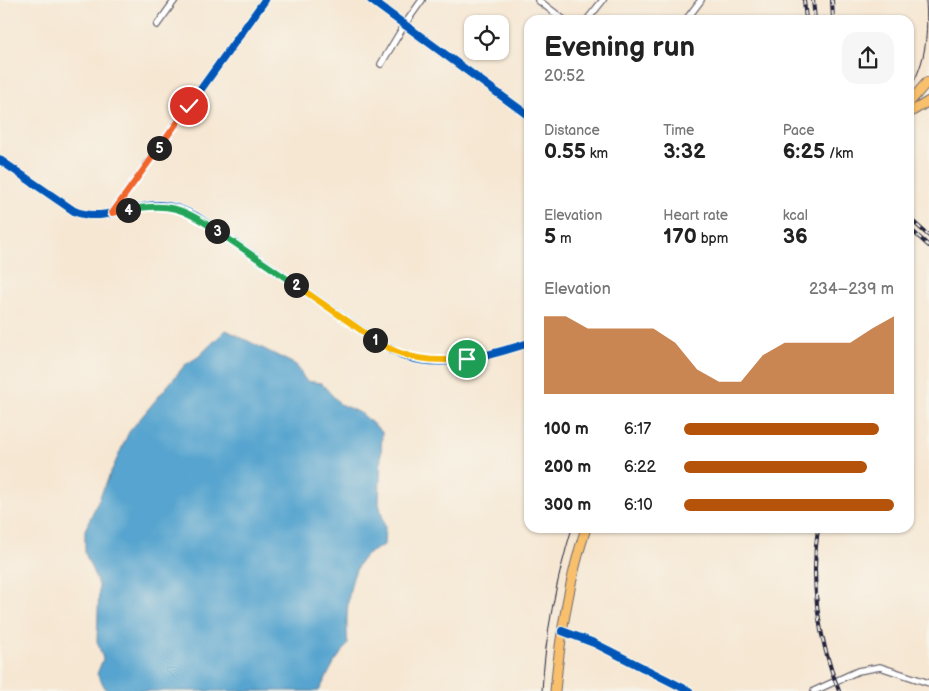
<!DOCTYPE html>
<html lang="en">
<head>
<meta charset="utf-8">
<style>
	body { margin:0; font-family:"Balsamiq Sans",sans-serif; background:#f6f6f6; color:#222; height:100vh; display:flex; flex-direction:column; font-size:19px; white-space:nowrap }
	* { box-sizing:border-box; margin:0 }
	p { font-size:16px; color:#767676 }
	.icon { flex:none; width:28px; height:28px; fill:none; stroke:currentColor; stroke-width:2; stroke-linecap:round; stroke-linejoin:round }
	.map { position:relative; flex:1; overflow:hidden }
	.drawer { position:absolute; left:524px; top:15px; width:390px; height:518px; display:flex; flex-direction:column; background:#fff; border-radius:15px; box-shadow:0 1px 4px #0004 }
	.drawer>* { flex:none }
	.fabs { position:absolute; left:464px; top:15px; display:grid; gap:10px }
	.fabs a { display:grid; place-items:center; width:45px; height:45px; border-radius:10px; background:#fff; box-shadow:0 1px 4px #0004; font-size:25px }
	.pin { position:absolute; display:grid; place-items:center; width:42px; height:42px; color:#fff; margin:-21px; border:2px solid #fff; border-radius:50%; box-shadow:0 1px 5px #0007 }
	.km { position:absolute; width:25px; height:25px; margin:-12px; border-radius:50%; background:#222; color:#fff; font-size:14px; line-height:25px; text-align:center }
	.round { display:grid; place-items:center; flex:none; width:52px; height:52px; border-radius:15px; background:#f6f6f6 }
	.overview { display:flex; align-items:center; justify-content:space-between; height:85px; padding:0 20px }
	h1 { font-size:28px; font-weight:600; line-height:38px }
	.metrics { display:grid; grid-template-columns:repeat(3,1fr); gap:8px; height:85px; padding:5px 20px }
	.metrics div { display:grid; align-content:center }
	.metrics b { font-size:21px; font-weight:600 }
	.metrics small { font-size:14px; font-weight:400 }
	.metrics p { font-size:14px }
	.chart { height:140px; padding:10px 20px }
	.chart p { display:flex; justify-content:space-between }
	.chart svg { width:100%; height:90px; margin-top:5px; fill:#b45309; opacity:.7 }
	ul { padding:0 20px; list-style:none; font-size:16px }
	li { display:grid; grid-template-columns:80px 60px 1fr; align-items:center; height:38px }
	li i { height:12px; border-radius:6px; background:#b45309 }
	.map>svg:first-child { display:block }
	.water { fill:#56a4cf; stroke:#3c6385 }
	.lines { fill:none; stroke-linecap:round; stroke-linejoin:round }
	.minor-casing { stroke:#6c6770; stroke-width:8 }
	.tertiary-casing { stroke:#6c6770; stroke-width:9 }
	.primary-casing { stroke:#6c6770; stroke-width:11 }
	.minor { stroke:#fff; stroke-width:5.5 }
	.tertiary { stroke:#fff; stroke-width:7 }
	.primary { stroke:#f8bf6c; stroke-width:9 }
	.tram { stroke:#22223b; stroke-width:1 }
	.rail-casing { stroke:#22223b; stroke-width:4 }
	.rail { stroke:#f7f3e8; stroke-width:2; stroke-dasharray:5.5; stroke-linecap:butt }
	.cycleway-casing { stroke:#f7f3e8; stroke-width:11 }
	.cycleway { stroke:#0057b8; stroke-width:8 }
	.split-1-casing { stroke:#fff; stroke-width:10 }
	.split-2-casing { stroke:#fff; stroke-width:10 }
	.split-3-casing { stroke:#fff; stroke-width:10 }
	.split-4-casing { stroke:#fff; stroke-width:10 }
	.split-5-casing { stroke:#fff; stroke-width:10 }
	.split-6-casing { stroke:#fff; stroke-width:10 }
	.split-1 { stroke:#f5b400; stroke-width:6 }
	.split-2 { stroke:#f5b400; stroke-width:6 }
	.split-3 { stroke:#22a559; stroke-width:6 }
	.split-4 { stroke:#22a559; stroke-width:6 }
	.split-5 { stroke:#f0652b; stroke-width:6 }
	.split-6 { stroke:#f0652b; stroke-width:6 }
</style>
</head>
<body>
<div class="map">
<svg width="929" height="691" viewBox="0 0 929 691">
	<rect width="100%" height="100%" fill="#f7f3e8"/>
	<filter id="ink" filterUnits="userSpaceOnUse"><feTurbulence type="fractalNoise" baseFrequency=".02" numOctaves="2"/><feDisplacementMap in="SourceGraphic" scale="10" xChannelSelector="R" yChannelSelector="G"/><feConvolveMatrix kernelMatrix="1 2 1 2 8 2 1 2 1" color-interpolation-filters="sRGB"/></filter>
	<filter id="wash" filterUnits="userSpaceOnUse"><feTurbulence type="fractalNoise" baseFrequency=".0096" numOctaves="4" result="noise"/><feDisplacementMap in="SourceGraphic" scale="20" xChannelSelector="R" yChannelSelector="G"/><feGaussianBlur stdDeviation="1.12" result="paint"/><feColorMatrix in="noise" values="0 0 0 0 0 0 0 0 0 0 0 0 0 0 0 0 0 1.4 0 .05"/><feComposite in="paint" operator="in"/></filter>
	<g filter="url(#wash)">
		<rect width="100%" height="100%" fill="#f6e7d3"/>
		<!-- water -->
		<path class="water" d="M226,330l70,35 10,16 15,2 19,21 22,10 20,18 -3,71 6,24 -1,18c-5,3 -12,6 -17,9 -20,17 -22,66 -19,90l-14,19 -15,28h-212l-10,-17 6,-15 -6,-18 2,-55 -14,-33v-23l44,-98 56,-67 13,-8z"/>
	</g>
	<g filter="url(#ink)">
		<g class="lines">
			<!-- minor casing -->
			<g class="minor-casing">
				<g id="minor">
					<path d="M371,0l158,116"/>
					<path d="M538,0l26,20"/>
					<path d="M587,20l16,-20"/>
					<path d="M686,20l15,-20"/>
					<path d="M157,25l18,-25"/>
					<path d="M381,64l24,-40 17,-24"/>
					<path d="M112,213l153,-213"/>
					<path d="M562,631l32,12 95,48"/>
					<path d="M814,691l44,-20 22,-4 49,16"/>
				</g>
			</g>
			<!-- tertiary casing -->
			<g class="tertiary-casing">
				<path id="tertiary" d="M0,160l74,51c27,12 56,-6 85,-6 13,0 25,5 37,11l187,129c8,4 16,9 24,12 39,12 84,-2 122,-14"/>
			</g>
			<!-- primary casing -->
			<g class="primary-casing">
				<g id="primary">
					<path d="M909,103l18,-21"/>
					<path d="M909,113l20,-12"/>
					<path d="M555,691c5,-55 14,-111 31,-163"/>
				</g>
			</g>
			<!-- minor -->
			<use href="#minor" class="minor"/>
			<!-- tertiary -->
			<use href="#tertiary" class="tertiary"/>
			<!-- primary -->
			<use href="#primary" class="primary"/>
			<!-- tram -->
			<g class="tram">
				<path d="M909,90c18,-29 19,-57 17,-90"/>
				<path d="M542,691c3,-55 14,-110 30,-163"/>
			</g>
			<!-- rail casing -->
			<g class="rail-casing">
				<g id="rail">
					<path d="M804,0l2,20"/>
					<path d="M813,0l2,20"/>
					<path d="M832,0l1,20"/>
					<path d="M909,218l20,18"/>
					<path d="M909,228l20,18"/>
					<path d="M818,528c-8,56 0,110 21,163"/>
				</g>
			</g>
			<!-- rail -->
			<use href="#rail" class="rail"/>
			<!-- cycleway casing -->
			<g class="cycleway-casing">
				<g id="cycleway">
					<path d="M371,0l158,116"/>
					<path d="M0,160l74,51c27,12 56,-6 85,-6 13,0 25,5 37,11l187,129c8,4 16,9 24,12 39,12 84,-2 122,-14"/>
					<path d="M112,213l153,-213"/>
					<path d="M562,631l32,12 95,48"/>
				</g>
			</g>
			<!-- cycleway -->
			<use href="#cycleway" class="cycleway"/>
		</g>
	</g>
	<g class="lines" filter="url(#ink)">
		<!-- split-1 casing -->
		<g class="split-1-casing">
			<path id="split-1" d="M375,340c29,20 58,22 92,19"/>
		</g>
		<!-- split-2 casing -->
		<g class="split-2-casing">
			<path id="split-2" d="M296,285l79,55"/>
		</g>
		<!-- split-3 casing -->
		<g class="split-3-casing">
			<path id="split-3" d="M217,231l79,54"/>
		</g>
		<!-- split-4 casing -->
		<g class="split-4-casing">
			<path id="split-4" d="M128,210c40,-8 56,-2 89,21"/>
		</g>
		<!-- split-5 casing -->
		<g class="split-5-casing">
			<path id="split-5" d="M128,210l-16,3 47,-65"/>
		</g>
		<!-- split-6 casing -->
		<g class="split-6-casing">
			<path id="split-6" d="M159,148l30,-42"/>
		</g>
		<!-- split-1 -->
		<use href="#split-1" class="split-1"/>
		<!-- split-2 -->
		<use href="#split-2" class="split-2"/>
		<!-- split-3 -->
		<use href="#split-3" class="split-3"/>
		<!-- split-4 -->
		<use href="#split-4" class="split-4"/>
		<!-- split-5 -->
		<use href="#split-5" class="split-5"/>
		<!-- split-6 -->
		<use href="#split-6" class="split-6"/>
	</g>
</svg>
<div class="fabs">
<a><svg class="icon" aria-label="locate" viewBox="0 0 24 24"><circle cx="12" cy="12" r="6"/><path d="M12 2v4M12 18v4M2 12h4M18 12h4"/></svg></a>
</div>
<div class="pin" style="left:467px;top:359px;background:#1e9e55"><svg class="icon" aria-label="arrive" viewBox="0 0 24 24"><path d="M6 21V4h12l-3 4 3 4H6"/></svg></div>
<div class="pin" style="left:189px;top:106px;background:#d93025"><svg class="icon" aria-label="check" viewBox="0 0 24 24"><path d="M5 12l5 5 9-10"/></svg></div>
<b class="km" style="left:375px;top:340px">1</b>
<b class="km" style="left:296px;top:285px">2</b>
<b class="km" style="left:217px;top:231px">3</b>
<b class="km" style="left:128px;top:210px">4</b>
<b class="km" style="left:159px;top:148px">5</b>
<section class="drawer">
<div class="overview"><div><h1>Evening run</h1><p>20:52</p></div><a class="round"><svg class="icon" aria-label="share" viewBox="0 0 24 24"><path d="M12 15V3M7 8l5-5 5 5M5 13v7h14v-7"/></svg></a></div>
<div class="metrics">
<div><p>Distance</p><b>0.55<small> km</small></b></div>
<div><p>Time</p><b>3:32</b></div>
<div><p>Pace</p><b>6:25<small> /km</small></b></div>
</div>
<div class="metrics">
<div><p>Elevation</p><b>5<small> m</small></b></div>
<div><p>Heart rate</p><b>170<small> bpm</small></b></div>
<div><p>kcal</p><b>36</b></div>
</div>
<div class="chart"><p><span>Elevation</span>234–239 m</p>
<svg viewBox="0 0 160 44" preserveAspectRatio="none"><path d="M0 44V6L10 6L20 12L30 12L40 12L50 12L60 19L70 32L80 38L90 38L100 25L110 19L120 19L130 19L140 19L150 12L160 6V44z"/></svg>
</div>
<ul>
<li><b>100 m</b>6:17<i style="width:93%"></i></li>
<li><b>200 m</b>6:22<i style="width:87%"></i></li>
<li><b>300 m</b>6:10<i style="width:100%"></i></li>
</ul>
</section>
</div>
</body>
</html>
